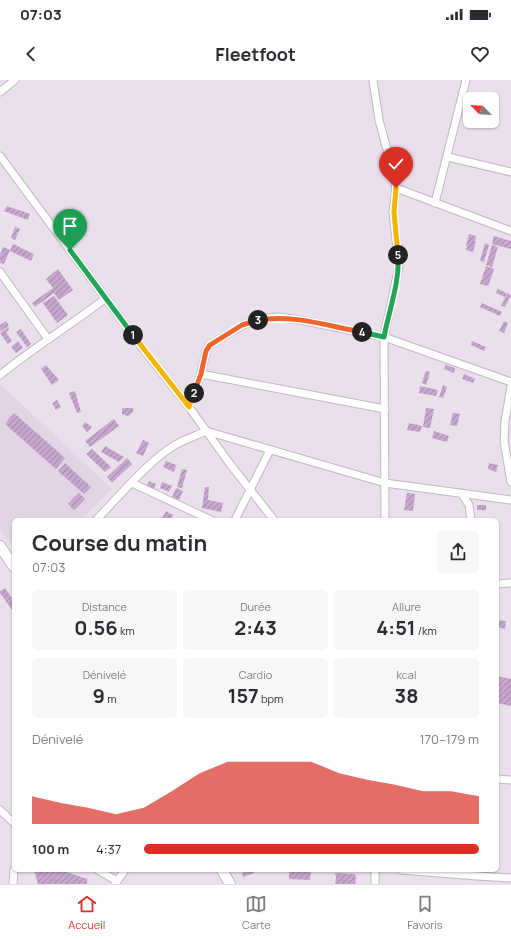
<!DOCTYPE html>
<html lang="fr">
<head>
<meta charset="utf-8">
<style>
	body { margin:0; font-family:Manrope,sans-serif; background:#f7f7f7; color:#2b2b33; height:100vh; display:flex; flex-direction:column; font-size:15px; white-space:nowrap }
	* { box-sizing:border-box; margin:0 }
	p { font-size:13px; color:#7c7c81 }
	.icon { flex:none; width:22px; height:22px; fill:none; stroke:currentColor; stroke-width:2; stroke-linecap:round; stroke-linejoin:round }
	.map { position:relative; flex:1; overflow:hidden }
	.details { position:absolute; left:12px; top:438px; width:487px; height:354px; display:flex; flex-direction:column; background:#fff; border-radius:6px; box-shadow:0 1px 3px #0004 }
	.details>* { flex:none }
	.needle { width:26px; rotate:295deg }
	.fabs { position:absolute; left:463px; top:12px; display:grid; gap:8px }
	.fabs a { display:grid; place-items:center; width:36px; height:36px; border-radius:6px; background:#fff; box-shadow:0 1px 3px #0004; font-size:20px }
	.pin { position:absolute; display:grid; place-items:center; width:34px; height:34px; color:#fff; margin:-41px -17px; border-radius:50% 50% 50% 0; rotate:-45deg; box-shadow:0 0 4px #0007 }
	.pin .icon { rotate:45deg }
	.km { position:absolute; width:20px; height:20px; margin:-10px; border-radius:50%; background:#222; color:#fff; font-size:11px; line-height:20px; text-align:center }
	.round { display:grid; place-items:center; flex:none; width:42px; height:42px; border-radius:6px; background:#f7f7f7 }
	.head { display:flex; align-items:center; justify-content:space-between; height:68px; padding:0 20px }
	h1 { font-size:22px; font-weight:700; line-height:30px }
	.stats { display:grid; grid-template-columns:repeat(3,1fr); gap:6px; height:68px; padding:4px 20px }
	.stats div { display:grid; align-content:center; border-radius:6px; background:#f7f7f7; text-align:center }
	.stats b { font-size:20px; font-weight:700 }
	.stats small { font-size:11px; font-weight:400 }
	.stats p { font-size:11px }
	.chart { height:112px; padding:8px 20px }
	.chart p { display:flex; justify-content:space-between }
	.chart svg { width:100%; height:72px; margin-top:4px; fill:#d93025; opacity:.7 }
	ul { padding:0 20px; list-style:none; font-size:13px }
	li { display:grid; grid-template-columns:64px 48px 1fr; align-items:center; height:30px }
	li i { height:10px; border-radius:5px; background:#d93025 }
	.status { display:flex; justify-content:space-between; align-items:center; height:28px; padding:0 20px; background:#fff; direction:ltr }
	.status svg { height:11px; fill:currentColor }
	header { display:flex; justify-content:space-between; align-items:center; height:52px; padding:0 20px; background:#fff; font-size:18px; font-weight:700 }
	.dock { display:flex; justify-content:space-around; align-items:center; height:56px; border-top:1px solid #e1e1e2; background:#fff; font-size:11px; color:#7c7c81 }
	.dock a { display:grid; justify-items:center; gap:2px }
	.dock .on { color:#d93025 }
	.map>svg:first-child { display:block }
	.built { fill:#e2d3e5 }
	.building { fill:url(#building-hatch) }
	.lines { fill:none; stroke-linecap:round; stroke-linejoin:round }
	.street-casing { stroke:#c1b8c3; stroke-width:9 }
	.primary-casing { stroke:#c1b8c3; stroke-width:12 }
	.street { stroke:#fff; stroke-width:7 }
	.primary { stroke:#fff; stroke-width:10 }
	.split-1-casing { stroke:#fff; stroke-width:8 }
	.split-2-casing { stroke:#fff; stroke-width:8 }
	.split-3-casing { stroke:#fff; stroke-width:8 }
	.split-4-casing { stroke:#fff; stroke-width:8 }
	.split-5-casing { stroke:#fff; stroke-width:8 }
	.split-6-casing { stroke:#fff; stroke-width:8 }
	.split-1 { stroke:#22a559; stroke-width:5 }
	.split-2 { stroke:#f5b400; stroke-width:5 }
	.split-3 { stroke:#f0652b; stroke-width:5 }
	.split-4 { stroke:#f0652b; stroke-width:5 }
	.split-5 { stroke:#22a559; stroke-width:5 }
	.split-6 { stroke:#f5b400; stroke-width:5 }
</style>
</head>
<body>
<div class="status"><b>07:03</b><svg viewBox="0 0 49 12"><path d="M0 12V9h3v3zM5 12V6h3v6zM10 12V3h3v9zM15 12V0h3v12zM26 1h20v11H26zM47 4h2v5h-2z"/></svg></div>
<header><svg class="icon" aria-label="back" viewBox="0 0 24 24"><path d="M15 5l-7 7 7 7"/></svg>Fleetfoot<svg class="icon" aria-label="heart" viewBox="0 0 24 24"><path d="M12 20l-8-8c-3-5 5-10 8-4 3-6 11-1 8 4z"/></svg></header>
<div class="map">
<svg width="511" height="804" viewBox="0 0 511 804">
	<defs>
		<pattern id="building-hatch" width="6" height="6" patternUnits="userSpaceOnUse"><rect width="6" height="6" fill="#c6a6cc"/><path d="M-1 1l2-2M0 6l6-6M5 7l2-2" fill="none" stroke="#a288a7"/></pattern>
	</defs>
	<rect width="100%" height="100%" fill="#eae0ec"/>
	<!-- built -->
	<path class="built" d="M0,304l112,105 -31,31h-67v28l-14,-18z"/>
	<!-- building -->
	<g class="building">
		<path d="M7,126l23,8 -2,6 -24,-9z"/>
		<path d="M15,147l5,2 -5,11 -4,-2z"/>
		<path d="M469,154l7,2 -1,5h1l-3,11 -7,-2 1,-4h-1z"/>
		<path d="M494,156l17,5v8l-19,-5z"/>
		<path d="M485,163l4,2 -5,17 -4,-1z"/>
		<path d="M13,164l21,10 -3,7 -21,-10z"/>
		<path d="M492,165l6,2 -6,20 -6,-2z"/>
		<path d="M3,167l7,3 -6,14 -4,-1v-8z"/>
		<path d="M486,186l8,3 -6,17 -8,-2z"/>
		<path d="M58,189l15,21 -14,10 -5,-7 -19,14 -3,-4 21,-15 -7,-9z"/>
		<path d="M498,209l8,4 -1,4 -9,-4z"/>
		<path d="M507,213l4,2 -6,12 -4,-1z"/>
		<path d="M54,216l14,19 -11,8 -14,-20z"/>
		<path d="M482,223l20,9 -2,4 -20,-9z"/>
		<path d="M6,241l3,5 -9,5v-6z"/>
		<path d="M504,241l4,2 -4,10 -5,-2z"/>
		<path d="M8,247l1,3 -3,2 6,9 -4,3 -8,-11z"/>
		<path d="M21,249l10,15 -4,3 -11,-15z"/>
		<path d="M18,261l5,7 -7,5 -5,-6z"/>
		<path d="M472,261l14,6 -2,4 -13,-6z"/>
		<path d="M46,285l13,15 -7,5 -11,-16z"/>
		<path d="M446,285l9,3 -1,5 -10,-4z"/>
		<path d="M426,291l4,1 -4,13 -4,-2z"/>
		<path d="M464,294l11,5 -2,4 -11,-4z"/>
		<path d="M443,305l4,2 -4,11 -4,-1z"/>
		<path d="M420,306l18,4 -2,6 -17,-3z"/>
		<path d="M75,311l6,21 -4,1 -8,-20z"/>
		<path d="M57,320l4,7 -5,3 -4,-7z"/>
		<path d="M122,328h11v4l-5,4 -6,-2z"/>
		<path d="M426,328l8,1 -4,19 -7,-1z"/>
		<path d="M14,333l51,45 -9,11 -51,-45z"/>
		<path d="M453,333l7,1 -3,12 -7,-1z"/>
		<path d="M114,339l5,7 -29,21 -5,-6z"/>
		<path d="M85,342l7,5 -5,5 -5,-6z"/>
		<path d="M409,343l13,3 -2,6 -13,-2z"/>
		<path d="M434,351l15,5 -2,6 -15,-4z"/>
		<path d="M143,360l6,3 -6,13 -7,-3z"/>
		<path d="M105,366l19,11 -5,5 -18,-10z"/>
		<path d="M92,369l19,18 -6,5 -19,-18z"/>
		<path d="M127,378l5,6 -20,19 -5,-6z"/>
		<path d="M166,381l10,4 -2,7 -11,-5z"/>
		<path d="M65,383l26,24 -7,7 -26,-23z"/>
		<path d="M489,383l9,2 -2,7 -8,-3z"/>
		<path d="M182,389l5,1 -5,18 -5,-1z"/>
		<path d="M149,401l7,3 -2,5 -7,-3z"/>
		<path d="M162,402l10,4 -3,6 -9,-4z"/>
		<path d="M205,407h4l-1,13 15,3 -2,9 -19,-4z"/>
		<path d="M176,408l7,3 -4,9 -7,-3z"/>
		<path d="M79,413l6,6 -11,11 -6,-6z"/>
		<path d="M407,413l8,1 -2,17 -9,-1z"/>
		<rect x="477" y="425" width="9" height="5"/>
		<path d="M166,431l7,4 -2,5h-10z"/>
		<path d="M5,508l9,13v8l-2,1 -12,-17v-2z"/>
		<path d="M497,540l9,1 -1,8 -8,-2z"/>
		<path d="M497,596l14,3v27l-14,-3z"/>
		<path d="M34,790h27l26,9v5h-49z"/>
		<path d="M253,790l1,3 -11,4 -1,-4z"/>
		<path d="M289,790l22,1 -1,9 -21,-1z"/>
		<path d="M335,793l20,1 1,5 -1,5h-20l1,-6z"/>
	</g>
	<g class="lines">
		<!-- street casing -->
		<g class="street-casing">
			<g id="street">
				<path d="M373,0l6,40 14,52 3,16 -3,24 6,54 -15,71 1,183"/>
				<path d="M0,12l15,-12"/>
				<path d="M0,76l144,194 45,57 41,57 44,56"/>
				<path d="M448,77l63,15"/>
				<path d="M396,108l115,43"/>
				<path d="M435,123l31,-123"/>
				<path d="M0,192l48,67"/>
				<path d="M201,294l184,35"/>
				<path d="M0,295c34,-28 71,-50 106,-77"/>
				<path d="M511,306l-6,35 -1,20 7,41"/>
				<path d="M189,327l12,-33 5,-23 4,-6 33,-20 16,-6 19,-2 22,3 84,17 127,45"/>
				<path d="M132,403l79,37"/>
				<path d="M462,414l7,11 2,15"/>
				<path d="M96,440c23,-23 51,-58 79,-75 9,-5 20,-9 31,-14l179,52 126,17"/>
				<path d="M235,440l35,-70"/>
				<path d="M497,504l14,-1"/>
				<path d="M497,699l14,1"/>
				<path d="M0,730l14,13"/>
				<path d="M98,790l19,11"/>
				<path d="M375,790v14"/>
				<path d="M401,790l76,6 34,2"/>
				<path d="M13,804l1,-14"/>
				<path d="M115,804l10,-14"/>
			</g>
		</g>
		<!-- primary casing -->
		<g class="primary-casing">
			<g id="primary">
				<path d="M0,466l14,21"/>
				<path d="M222,790l8,14"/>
			</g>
		</g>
		<!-- street -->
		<use href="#street" class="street"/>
		<!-- primary -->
		<use href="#primary" class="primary"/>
	</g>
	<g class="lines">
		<!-- split-1 casing -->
		<g class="split-1-casing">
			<path id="split-1" d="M70,170l63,85"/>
		</g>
		<!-- split-2 casing -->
		<g class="split-2-casing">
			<path id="split-2" d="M133,255l56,72 5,-14"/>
		</g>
		<!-- split-3 casing -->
		<g class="split-3-casing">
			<path id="split-3" d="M194,313l7,-19 5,-23 4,-6 32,-20 16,-5"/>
		</g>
		<!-- split-4 casing -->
		<g class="split-4-casing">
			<path id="split-4" d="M258,240c34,-6 70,6 104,12"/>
		</g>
		<!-- split-5 casing -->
		<g class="split-5-casing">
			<path id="split-5" d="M362,252l22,5c5,-27 16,-55 14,-82"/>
		</g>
		<!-- split-6 casing -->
		<g class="split-6-casing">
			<path id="split-6" d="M396,108l-2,24 4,43"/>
		</g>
		<!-- split-1 -->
		<use href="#split-1" class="split-1"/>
		<!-- split-2 -->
		<use href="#split-2" class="split-2"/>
		<!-- split-3 -->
		<use href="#split-3" class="split-3"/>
		<!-- split-4 -->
		<use href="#split-4" class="split-4"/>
		<!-- split-5 -->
		<use href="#split-5" class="split-5"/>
		<!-- split-6 -->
		<use href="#split-6" class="split-6"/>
	</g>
</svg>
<div class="fabs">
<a><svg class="needle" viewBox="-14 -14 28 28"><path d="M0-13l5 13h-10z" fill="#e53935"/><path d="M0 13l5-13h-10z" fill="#7c7c81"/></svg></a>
</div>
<div class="pin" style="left:70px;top:170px;background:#1e9e55"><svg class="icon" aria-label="arrive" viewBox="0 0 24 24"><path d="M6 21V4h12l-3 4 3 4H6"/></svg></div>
<div class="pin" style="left:396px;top:108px;background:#d93025"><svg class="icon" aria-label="check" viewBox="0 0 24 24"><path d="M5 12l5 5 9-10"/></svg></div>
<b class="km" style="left:133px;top:255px">1</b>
<b class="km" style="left:194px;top:313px">2</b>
<b class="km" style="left:258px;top:240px">3</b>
<b class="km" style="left:362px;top:252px">4</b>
<b class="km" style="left:398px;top:175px">5</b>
<section class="details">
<div class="head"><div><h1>Course du matin</h1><p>07:03</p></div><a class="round"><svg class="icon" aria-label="share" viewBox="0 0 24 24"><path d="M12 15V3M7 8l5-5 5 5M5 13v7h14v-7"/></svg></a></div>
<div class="stats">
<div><p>Distance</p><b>0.56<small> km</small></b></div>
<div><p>Durée</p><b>2:43</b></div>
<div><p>Allure</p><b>4:51<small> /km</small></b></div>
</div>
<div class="stats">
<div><p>Dénivelé</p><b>9<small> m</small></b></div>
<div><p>Cardio</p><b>157<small> bpm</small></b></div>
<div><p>kcal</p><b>38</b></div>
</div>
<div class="chart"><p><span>Dénivelé</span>170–179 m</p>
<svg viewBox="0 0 160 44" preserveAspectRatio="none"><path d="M0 44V27L10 31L20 34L30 38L40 34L50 24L60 13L70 6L80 6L90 6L100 6L110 13L120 17L130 20L140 24L150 24L160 27V44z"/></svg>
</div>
<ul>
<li><b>100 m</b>4:37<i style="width:100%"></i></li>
</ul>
</section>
</div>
<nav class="dock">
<a class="on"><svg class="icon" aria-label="home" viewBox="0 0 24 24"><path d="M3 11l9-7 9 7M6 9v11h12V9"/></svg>Accueil</a>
<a><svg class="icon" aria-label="map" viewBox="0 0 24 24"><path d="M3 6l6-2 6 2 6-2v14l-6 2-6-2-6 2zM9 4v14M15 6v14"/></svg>Carte</a>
<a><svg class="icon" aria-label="saved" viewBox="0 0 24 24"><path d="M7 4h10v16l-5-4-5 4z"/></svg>Favoris</a>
</nav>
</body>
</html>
